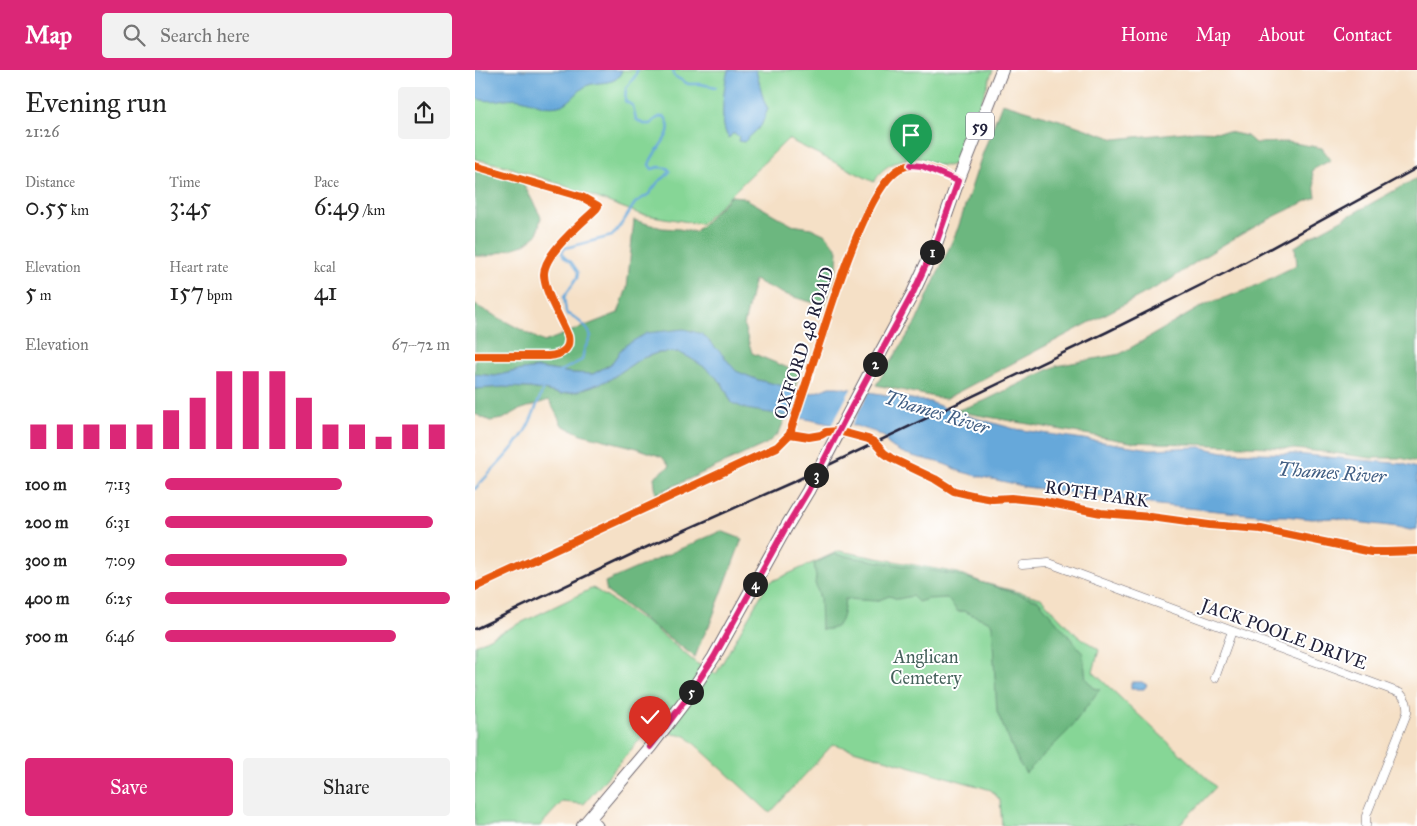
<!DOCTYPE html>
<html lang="en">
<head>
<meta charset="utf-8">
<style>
	body { margin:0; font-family:"IM FELL Great Primer",serif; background:#f2f2f2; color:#222; height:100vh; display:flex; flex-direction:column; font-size:19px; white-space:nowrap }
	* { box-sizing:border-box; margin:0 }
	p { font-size:16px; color:#767676 }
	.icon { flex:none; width:28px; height:28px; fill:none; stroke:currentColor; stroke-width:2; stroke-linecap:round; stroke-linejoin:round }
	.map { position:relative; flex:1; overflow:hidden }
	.details { display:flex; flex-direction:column; background:#fff; width:475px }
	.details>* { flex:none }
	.pin { position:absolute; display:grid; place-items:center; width:42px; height:42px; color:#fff; margin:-51px -21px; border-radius:50% 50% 50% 0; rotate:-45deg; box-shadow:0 0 5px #0007 }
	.pin .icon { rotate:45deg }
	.km { position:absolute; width:25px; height:25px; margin:-12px; border-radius:50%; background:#222; color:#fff; font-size:14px; line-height:25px; text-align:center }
	.round { display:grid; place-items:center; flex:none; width:52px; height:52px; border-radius:5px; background:#f2f2f2 }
	.summary { display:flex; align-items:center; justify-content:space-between; height:85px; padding:0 25px }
	h1 { font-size:28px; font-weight:600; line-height:38px }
	.stats { display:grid; grid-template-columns:repeat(3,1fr); gap:8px; height:85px; padding:5px 25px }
	.stats div { display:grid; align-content:center }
	.stats b { font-size:25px; font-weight:600 }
	.stats small { font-size:14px; font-weight:400 }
	.stats p { font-size:14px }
	.chart { height:140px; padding:10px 25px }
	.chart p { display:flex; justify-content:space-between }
	.chart svg { width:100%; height:90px; margin-top:5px; stroke:#db2777; stroke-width:6 }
	.button { display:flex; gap:10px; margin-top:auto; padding:10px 25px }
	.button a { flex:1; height:58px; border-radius:5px; background:#db2777; color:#fff; font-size:20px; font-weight:600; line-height:58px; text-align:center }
	.button a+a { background:#f2f2f2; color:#222 }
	ul { padding:0 25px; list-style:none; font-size:16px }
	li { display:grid; grid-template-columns:80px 60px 1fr; align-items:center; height:38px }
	li i { height:12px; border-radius:6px; background:#db2777 }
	header { display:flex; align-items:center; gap:30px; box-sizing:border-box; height:70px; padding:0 25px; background:#db2777; color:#fff }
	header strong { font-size:24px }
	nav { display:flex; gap:28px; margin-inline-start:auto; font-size:18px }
	.search { width:350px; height:45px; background:#f2f2f2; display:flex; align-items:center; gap:12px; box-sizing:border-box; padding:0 18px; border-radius:5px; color:#767676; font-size:19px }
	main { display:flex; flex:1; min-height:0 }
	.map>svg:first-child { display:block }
	.green { fill:#86d696; stroke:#547c68 }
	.forest { fill:#6cb77f; stroke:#476c5d }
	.water { fill:#66a8da; stroke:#44658a }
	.pier { fill:#f5e0c6 }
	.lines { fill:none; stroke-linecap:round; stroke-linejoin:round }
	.stream { stroke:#66a8da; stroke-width:2.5 }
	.minor-casing { stroke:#6c646c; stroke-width:9 }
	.secondary-casing { stroke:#6c646c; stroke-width:13 }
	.primary-casing { stroke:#6c646c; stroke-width:14 }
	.minor { stroke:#fff; stroke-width:8 }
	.secondary { stroke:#fff; stroke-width:11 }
	.primary { stroke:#fff; stroke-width:12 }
	.rail { stroke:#22223b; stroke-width:2.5 }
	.primary-bridge-casing { stroke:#6c646c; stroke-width:14; stroke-linecap:butt }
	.primary-bridge { stroke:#fff; stroke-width:12 }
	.cycleway-casing { stroke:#fff; stroke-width:11 }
	.cycleway { stroke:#e8590c; stroke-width:8 }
	.route-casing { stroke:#fff; stroke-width:10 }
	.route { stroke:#db2777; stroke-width:6 }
	.labels { text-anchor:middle; stroke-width:4; stroke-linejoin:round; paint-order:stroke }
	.shield { fill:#fff; stroke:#646476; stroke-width:1 }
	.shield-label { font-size:16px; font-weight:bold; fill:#22223b }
	.street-label { font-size:18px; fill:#22223b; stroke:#fff }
	.park-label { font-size:18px; fill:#45615b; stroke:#fff }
	.water-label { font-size:19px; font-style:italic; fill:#415e83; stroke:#fff }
</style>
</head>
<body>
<header>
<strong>Map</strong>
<div class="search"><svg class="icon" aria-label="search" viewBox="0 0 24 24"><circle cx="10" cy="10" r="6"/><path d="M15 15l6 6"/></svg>Search here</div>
<nav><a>Home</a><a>Map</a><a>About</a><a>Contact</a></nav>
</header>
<main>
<section class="details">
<div class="summary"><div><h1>Evening run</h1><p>21:26</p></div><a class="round"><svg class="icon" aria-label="share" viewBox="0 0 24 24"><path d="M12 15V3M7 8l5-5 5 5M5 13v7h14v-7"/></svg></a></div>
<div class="stats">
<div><p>Distance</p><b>0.55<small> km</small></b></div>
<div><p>Time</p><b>3:45</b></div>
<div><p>Pace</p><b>6:49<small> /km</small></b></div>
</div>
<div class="stats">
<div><p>Elevation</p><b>5<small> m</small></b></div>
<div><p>Heart rate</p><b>157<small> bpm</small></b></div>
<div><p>kcal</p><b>41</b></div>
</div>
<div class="chart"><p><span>Elevation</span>67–72 m</p>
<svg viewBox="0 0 160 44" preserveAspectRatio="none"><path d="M5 44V32M15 44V32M25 44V32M35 44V32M45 44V32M55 44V25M65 44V19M75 44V6M85 44V6M95 44V6M105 44V19M115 44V32M125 44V32M135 44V38M145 44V32M155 44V32"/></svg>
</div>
<ul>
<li><b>100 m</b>7:13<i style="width:62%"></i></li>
<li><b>200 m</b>6:31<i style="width:94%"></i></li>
<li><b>300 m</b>7:09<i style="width:64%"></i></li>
<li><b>400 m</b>6:25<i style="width:100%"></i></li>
<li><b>500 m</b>6:46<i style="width:81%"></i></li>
</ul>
<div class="button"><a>Save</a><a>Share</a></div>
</section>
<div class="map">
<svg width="942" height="756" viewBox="0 0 942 756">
	<rect width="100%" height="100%" fill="#fff"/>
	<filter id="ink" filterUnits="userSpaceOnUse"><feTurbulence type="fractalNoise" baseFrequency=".02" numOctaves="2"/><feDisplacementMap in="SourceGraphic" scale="10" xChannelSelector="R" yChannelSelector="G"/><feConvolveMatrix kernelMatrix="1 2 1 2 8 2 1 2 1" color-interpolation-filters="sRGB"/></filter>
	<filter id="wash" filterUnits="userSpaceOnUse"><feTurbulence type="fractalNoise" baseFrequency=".0096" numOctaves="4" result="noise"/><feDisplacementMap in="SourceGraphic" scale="20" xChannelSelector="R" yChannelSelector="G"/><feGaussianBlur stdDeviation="1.12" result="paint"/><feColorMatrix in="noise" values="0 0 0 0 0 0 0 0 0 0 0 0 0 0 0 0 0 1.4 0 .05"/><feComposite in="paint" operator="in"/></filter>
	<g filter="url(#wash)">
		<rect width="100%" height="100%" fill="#f5e0c6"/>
		<!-- green -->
		<g class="green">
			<path d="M0,0h518l-34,89c-11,15 -28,1 -41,-1 -11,-1 -25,4 -34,11 -4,3 -7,9 -10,13l-86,-43 -87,85 -61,-10 -80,-30 -57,-19 -28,-6z"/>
			<path d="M364,481l119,22 26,10 57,15 32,34 26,18 -6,22 123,115 -38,39h-176l-2,-26 -9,-10 -158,-46 -63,69 -84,-77 -13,-2 -17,-13 -72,83 -22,-2 -22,24h-65v-181l118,-57 60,39 43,36 20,11 52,-91z"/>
		</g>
		<!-- forest -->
		<g class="forest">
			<path d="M527,33l61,18 52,18 81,-8 33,1 18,4 8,7 33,-1 34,6 9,12 -19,10 4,27c-51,22 -100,50 -146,83l-225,119 -69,-14 40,-63 42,-94 23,-70z"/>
			<path d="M0,99l48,14 18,34 -4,18 -13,10 -36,11h-13z"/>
			<path d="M942,108v284l-16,-4h-30l-46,-6 -53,-5 -142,-5 -175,-31 29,-10 72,-35 64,-12 86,-50 43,-15 48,-24 -2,-18 15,-10 26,-14z"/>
			<path d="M256,126l12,1 49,28 19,3 15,7 12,15 -1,17 -13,39 -40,-12 -30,-14 -10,46 8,27 48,20 -6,16 -36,-9 -23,-9 -14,-18 -97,-7 -13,18 -18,10 -21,-1 -34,-5 -22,3 -21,5 -20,-2v-69l69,37 74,-29 9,-25 7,-68 28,8 17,1 16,3z"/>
			<path d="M203,282c16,7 31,16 42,29 5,6 8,15 12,22l54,13 -7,17 -13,11 -110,50 -2,-17 16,-11 -8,-9 -25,-9 -56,-14 -19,-9 -13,-25 -30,10 -16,9 -13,2 -15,-7v-25l28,-2 26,1 14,2 18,4 17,-3 31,-11 31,-21 17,-6z"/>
			<path d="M246,461l21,8 -32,85 -8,15 -7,18 -88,-65 -2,-10z"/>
			<path d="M359,484l124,21 80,25 45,53 3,26 8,9 6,1 -31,41 -43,43 -7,-10 -22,-51 -5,-86 -2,-4 -27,-11 -5,1 -11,-14 -19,1 -10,3 -6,-6 -14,3 -9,-3 -12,5 -32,-2c-2,16 -2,33 -24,30l-1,-30 -5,-16 1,-6 -2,-13z"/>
		</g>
		<!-- water -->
		<g class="water">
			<path d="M0,0h147c-5,17 -23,10 -36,16 -10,6 -16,18 -28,20 -15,3 -23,-4 -37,-7 -17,-3 -26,6 -46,-1z"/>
			<path d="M253,0h28l8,31 4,8 -7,17 -17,16 -6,-1 1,-4 -3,-3h-4l-3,4c-11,-12 -5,-53 -1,-68z"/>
			<path d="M209,259l18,5 19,19 15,18 22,9 55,13 17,-6h8l92,15 27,11 58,16 136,20 49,-2 23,5 72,2 108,10 14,4v61l-7,1 -12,-3 -42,-5 -20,-4 -25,1 -26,-3h-17l-110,-11 -132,-18c-21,-6 -43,-9 -64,-15 -6,-2 -12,-6 -18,-8 -18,-6 -42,-7 -57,-21l-1,-5 -11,-6 -19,-6 -26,-2 -24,-5 -60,-10 -14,-6 -10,-20 -16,-15 -16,-10 -12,-6 -21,1 -17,6 -31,21 -31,11 -17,3 -18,-4 -14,-2 -26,-1 -28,2v-15l20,2 21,-5 22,-3 34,5 21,1 18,-10 13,-18 23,-13z"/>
			<path d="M656,612h11l5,3 -3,4h-13z"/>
		</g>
		<!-- pier -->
		<path class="pier" d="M377,317l18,3 -20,38 -19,-2z"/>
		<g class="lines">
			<!-- stream -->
			<g class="stream">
				<path d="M198,0l1,6 14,8h12l16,3"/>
				<path d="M84,302l23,-12 2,-10 7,-14c-3,-8 -17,-21 -24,-22l-1,-2 -2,-15 13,-19 1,-6 -7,-10 -7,-5 -2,-4 3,-5 47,-12 13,-17 10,-16 14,-9 9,-12 7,-5 5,-6 -3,-3 -8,-1 -7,2 -3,-4c4,-17 30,-31 15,-49 -5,0 -10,4 -13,8h-8l-7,-5 -3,-13 -8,-5 1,-13 10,-13 1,-5"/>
				<path d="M0,419c16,-18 36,-36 49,-56 8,-13 13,-29 19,-43v-2"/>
			</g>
		</g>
	</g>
	<g filter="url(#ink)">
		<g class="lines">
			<!-- minor casing -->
			<g class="minor-casing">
				<g id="minor">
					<path d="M547,495l27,-2 351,130c6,6 8,11 7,20l-41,103v10"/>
					<path d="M0,517l302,-140 13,-13 2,-8c10,-30 20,-60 30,-91 11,-35 47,-152 79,-167 18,-9 41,6 57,13"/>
					<path d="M740,608l17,-47"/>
				</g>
			</g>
			<!-- secondary casing -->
			<g class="secondary-casing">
				<path id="secondary" d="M115,749l7,7"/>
			</g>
			<!-- primary casing -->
			<g class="primary-casing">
				<g id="primary">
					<path d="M400,293l38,-70 24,-52 21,-60 44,-111"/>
					<path d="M108,756l67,-79 35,-46 29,-44 71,-128"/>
				</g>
			</g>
			<!-- minor -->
			<use href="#minor" class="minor"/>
			<!-- secondary -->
			<use href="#secondary" class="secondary"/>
			<!-- primary -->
			<use href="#primary" class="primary"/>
			<!-- rail -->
			<path class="rail" d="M0,559l172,-82 146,-65 314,-150 120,-60 190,-104"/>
			<!-- primary-bridge casing -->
			<g class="primary-bridge-casing">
				<path id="primary-bridge" d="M310,459l23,-38 67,-128"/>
			</g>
			<!-- primary-bridge -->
			<use href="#primary-bridge" class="primary-bridge"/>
			<!-- cycleway casing -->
			<g class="cycleway-casing">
				<g id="cycleway">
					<path d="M0,96l107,31 16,9 -2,3c-14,14 -53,45 -52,66 1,19 17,43 24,61 3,13 -7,19 -19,20h-74"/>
					<path d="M315,364l19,3 12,-2 5,-3 12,-1 30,8 6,3 10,11 7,5 44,21 19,12 22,5 17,3 18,-1 29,3 61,12 50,4 58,8 52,4 111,23h14l31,-1"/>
					<path d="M0,517l302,-140 13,-13 2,-8c10,-30 20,-60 30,-91 11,-35 47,-152 79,-167 18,-9 41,6 57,13"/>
				</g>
			</g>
			<!-- cycleway -->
			<use href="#cycleway" class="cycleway"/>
		</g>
	</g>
	<g class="lines" filter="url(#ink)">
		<!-- route casing -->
		<g class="route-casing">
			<path id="route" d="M175,677l35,-46 29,-44 71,-128 23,-38 37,-72 68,-126 24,-52 21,-60 -36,-15 -11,-1"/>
		</g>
		<!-- route -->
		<use href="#route" class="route"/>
	</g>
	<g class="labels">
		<!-- shield labels -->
		<rect class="shield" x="491" y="42.5" width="28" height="27" rx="4"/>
		<g class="shield-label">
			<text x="505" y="62">59</text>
		</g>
		<!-- street labels -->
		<g class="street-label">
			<text transform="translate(329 273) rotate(-72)" y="6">OXFORD 48 ROAD</text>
			<text transform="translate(622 424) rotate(8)" y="6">ROTH PARK</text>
			<text transform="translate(809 564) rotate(20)" y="6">JACK POOLE DRIVE</text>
		</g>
		<!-- park labels -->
		<g class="park-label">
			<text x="451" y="593">Anglican<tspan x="451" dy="21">Cemetery</tspan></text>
		</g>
		<!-- water labels -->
		<g class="water-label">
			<text transform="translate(462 342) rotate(17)" y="7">Thames River</text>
			<text transform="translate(857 402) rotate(4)" y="7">Thames River</text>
		</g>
	</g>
</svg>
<div class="pin" style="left:436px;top:95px;background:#1e9e55"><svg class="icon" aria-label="arrive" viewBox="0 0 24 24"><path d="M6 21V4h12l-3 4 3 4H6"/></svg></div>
<div class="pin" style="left:175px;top:677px;background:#d93025"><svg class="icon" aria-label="check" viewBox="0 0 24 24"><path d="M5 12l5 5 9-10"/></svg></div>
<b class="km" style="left:457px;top:182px">1</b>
<b class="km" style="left:400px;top:294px">2</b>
<b class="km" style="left:341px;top:405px">3</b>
<b class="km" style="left:280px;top:514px">4</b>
<b class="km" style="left:216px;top:622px">5</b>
</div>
</main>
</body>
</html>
